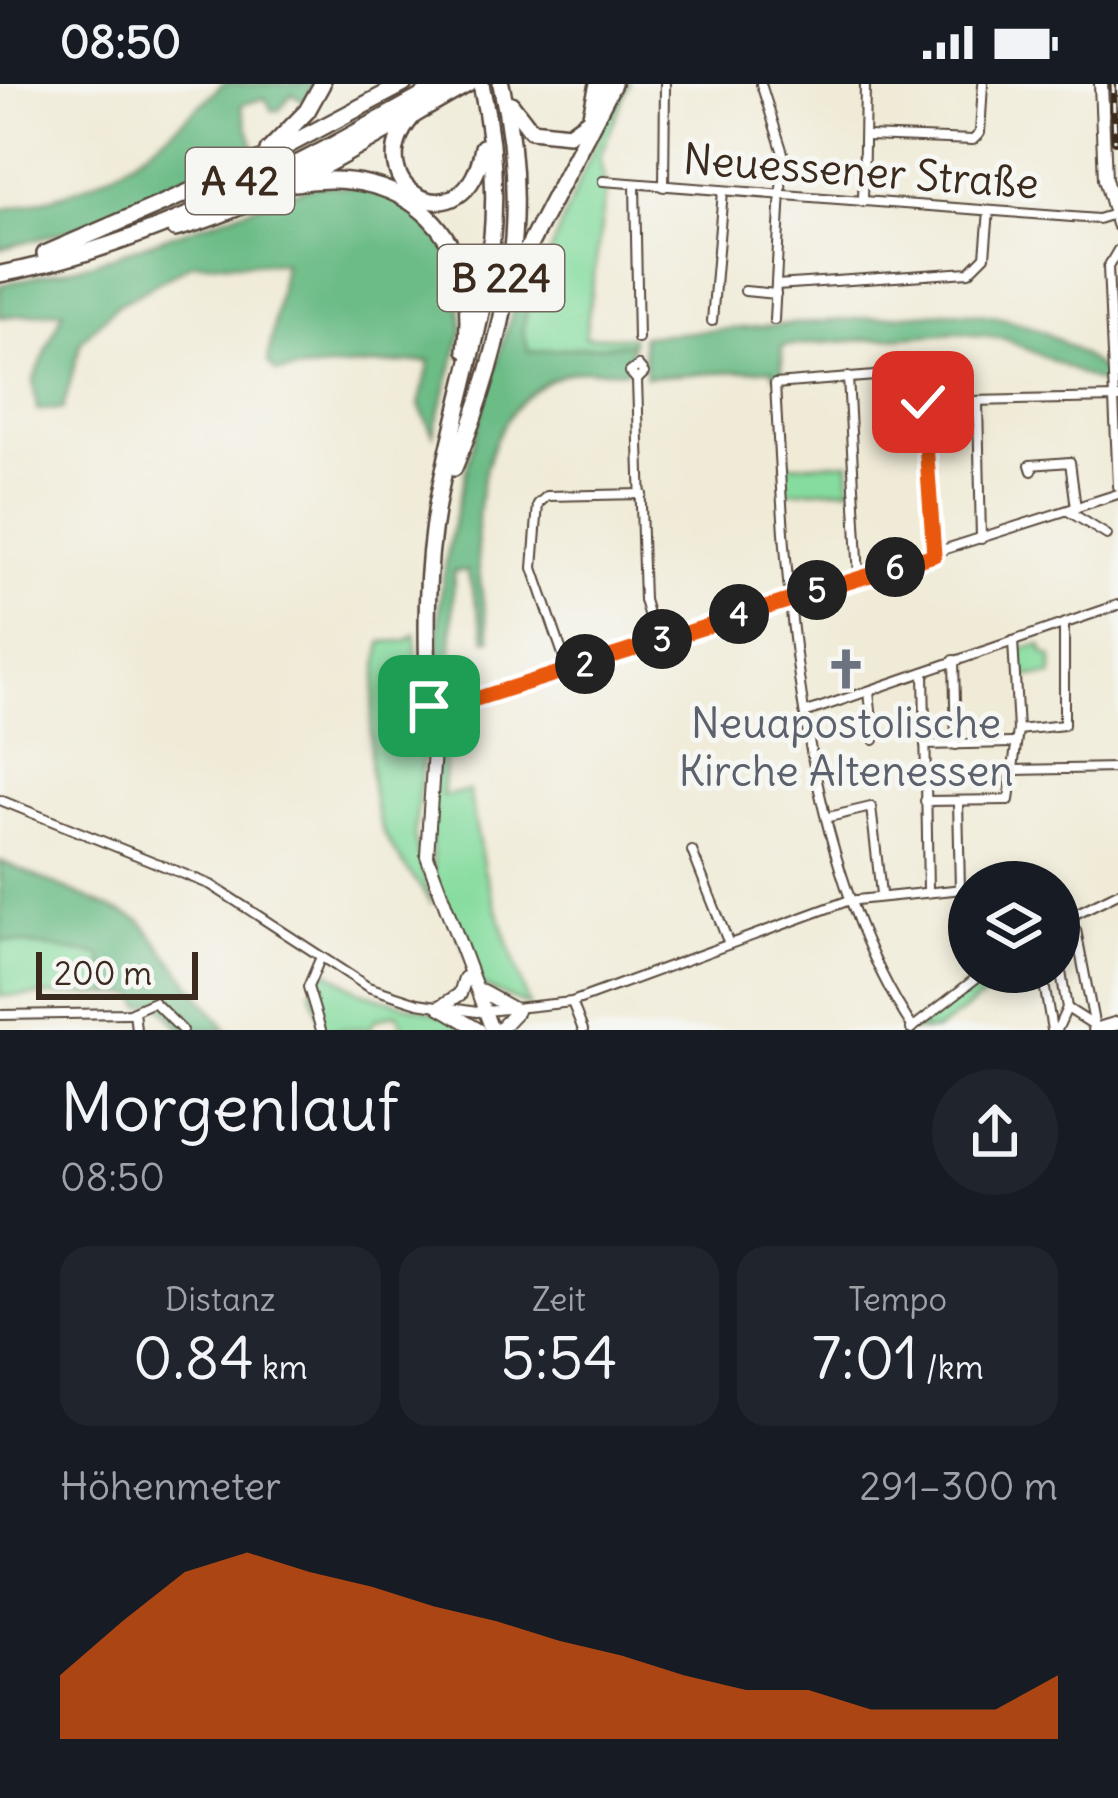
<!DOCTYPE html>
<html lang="de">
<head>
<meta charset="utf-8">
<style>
	body { margin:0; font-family:Delius,sans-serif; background:#20242c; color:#f1f3f6; height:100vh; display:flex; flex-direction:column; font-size:45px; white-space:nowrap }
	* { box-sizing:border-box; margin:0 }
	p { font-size:39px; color:#9ea1a6 }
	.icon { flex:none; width:66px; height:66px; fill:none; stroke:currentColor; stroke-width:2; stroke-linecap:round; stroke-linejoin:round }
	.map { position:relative; height:946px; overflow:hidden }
	.panel { display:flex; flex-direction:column; background:#171b24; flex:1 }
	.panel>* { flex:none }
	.tools { position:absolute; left:948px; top:777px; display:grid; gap:24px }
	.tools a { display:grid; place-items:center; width:132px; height:132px; border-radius:50%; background:#171b24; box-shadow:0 6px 18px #0003; font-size:60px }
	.scale { position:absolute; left:36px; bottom:30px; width:162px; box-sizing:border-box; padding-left:12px; border:6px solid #3b2a1e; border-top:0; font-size:33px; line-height:42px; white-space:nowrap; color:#3b2a1e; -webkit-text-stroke:9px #f6f6f2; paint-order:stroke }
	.pin { position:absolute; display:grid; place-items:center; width:102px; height:102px; color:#fff; margin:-51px; border-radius:24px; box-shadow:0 6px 18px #0006 }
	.km { position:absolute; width:60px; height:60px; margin:-30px; border-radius:50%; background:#222; color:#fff; font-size:33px; line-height:60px; text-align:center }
	.round { display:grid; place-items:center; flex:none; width:126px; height:126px; border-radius:63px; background:#20242c }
	.headline { display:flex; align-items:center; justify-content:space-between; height:204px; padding:0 60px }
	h1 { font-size:66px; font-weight:600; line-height:90px }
	.metrics { display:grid; grid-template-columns:repeat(3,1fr); gap:18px; height:204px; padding:12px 60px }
	.metrics div { display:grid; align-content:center; border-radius:30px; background:#20242c; text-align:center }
	.metrics b { font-size:60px; font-weight:600 }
	.metrics small { font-size:33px; font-weight:400 }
	.metrics p { font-size:33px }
	.chart { height:336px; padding:24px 60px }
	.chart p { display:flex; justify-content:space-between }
	.chart svg { width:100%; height:216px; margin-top:12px; fill:#ea580c; opacity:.7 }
	.status { display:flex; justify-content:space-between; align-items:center; height:84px; padding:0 60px; background:#171b24; direction:ltr }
	.status svg { height:33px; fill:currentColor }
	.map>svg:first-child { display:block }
	.green { fill:#86dc9f; stroke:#60835e; stroke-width:3 }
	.forest { fill:#6cbc86; stroke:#547352; stroke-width:3 }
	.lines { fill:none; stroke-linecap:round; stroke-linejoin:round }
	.minor-casing { stroke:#56473a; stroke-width:12 }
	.major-casing { stroke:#56473a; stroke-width:16 }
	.highway-casing { stroke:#56473a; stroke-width:20 }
	.minor { stroke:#fff; stroke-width:8 }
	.major { stroke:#fff; stroke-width:12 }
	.highway { stroke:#fff; stroke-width:15 }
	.rail-casing { stroke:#3b2a1e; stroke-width:8 }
	.rail { stroke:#f6f6f2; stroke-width:3; stroke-dasharray:9; stroke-linecap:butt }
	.route-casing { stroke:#fff; stroke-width:24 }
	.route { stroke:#ea580c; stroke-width:15 }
	.labels { text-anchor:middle; stroke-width:10; stroke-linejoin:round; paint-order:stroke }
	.shield { fill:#f6f6f2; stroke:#73675e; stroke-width:3 }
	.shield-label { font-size:39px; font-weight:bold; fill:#3b2a1e }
	.street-label { font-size:42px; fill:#3b2a1e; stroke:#f6f6f2 }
	.worship-label { font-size:42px; fill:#5b616d; stroke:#f6f6f2 }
</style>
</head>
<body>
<div class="status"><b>08:50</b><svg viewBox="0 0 49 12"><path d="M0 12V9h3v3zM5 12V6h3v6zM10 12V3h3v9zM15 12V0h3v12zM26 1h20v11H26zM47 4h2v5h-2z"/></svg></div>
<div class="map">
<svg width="1118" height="946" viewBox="0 0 1118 946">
	<rect width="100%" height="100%" fill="#f6f6f2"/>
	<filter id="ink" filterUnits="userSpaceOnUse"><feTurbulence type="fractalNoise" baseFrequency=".00833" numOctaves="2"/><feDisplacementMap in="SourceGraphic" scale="24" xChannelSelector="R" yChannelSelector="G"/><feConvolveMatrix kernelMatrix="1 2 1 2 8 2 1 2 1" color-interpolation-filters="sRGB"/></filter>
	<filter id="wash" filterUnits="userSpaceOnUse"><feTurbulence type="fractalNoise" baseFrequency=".004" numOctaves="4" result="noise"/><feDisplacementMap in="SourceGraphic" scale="48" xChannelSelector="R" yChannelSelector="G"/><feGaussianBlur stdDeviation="2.7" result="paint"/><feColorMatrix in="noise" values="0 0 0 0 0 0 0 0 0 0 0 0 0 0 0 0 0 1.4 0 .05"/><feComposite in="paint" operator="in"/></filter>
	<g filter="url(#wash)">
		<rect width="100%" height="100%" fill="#f0ebd7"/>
		<!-- green -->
		<g class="green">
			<path d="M620,0h9l-29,72 6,35 -21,146h47v6l-104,9 -5,-20 4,-25z"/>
			<path d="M849,378l1,26 -65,4 -1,-27z"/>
			<path d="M415,550l8,123 -9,81 18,66c-15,-24 -43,-54 -52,-81 -18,-54 -7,-126 2,-181l24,-1z"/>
			<path d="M1042,561l2,9 8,3v19h-30l-2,-28z"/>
			<path d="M460,624l1,12 -12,5 -7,71 27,-5 16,83 44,132 -49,-21 -46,-109 -5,-59 13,-97z"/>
			<path d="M0,856l102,15 8,39 -110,2z"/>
			<path d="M322,884l39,24 92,26 18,12h-67l-7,-17 -22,7 -6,8 -45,2 -13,-39z"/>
			<path d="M986,888h32l-81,58h-26z"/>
		</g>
		<!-- forest -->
		<g class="forest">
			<path d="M223,0h91l-10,18 -12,-8 -13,16h-7l-7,-12 -24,7 13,43 -11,11 -112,55 -131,35v-39c106,-19 147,-55 223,-126z"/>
			<path d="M316,101l55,3 43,21 40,46 9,74 -30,105 -14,-29 11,-44 -154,11 -8,-10 16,-99h-91l-77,43 -35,35 -18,68 -26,1 -4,-28 30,-71 -63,6v-32l93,-22z"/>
			<path d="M514,221l13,2 -4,25 6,20 103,-9 -5,27c-17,1 -40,-2 -56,2 -108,33 -103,181 -80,267l-5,1 -19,-69h-13l-4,127c-43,-68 42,-315 64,-393z"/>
			<path d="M945,228c68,0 116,22 166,66v10l-106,-49 -48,-6 -175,13v29l-8,1 -1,-7 -127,8 -4,-41z"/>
			<path d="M0,777l141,60 86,109h-45l-24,-27 -17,3 -5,-11 -26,-1 -9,-39 -101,-15z"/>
		</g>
	</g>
	<g filter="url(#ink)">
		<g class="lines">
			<!-- minor casing -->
			<g class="minor-casing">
				<g id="minor">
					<path d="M761,0l22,69 -9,167"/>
					<path d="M867,52l106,4 7,-7 3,-49"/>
					<path d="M603,97l495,38 16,-5"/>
					<path d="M635,100l3,155"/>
					<path d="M664,103l1,-103"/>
					<path d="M863,118l2,-118"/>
					<path d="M1118,166l-10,17 10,219"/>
					<path d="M776,201l193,-13 16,-16 4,-45"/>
					<path d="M745,207l31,3"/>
					<path d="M712,237l11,-130"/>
					<path d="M638,282l6,7 -7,7 7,220 12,41"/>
					<path d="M876,291l48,-1 12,10 2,18"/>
					<path d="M848,293l11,201"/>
					<path d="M637,296l-7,-8 8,-6"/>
					<path d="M923,318l11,153"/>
					<path d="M978,319l3,136"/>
					<path d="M1032,387l-2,-6 40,-3 6,46"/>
					<path d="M1068,427l39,24"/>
					<path d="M954,576l2,85"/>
					<path d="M568,585l-35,-101 5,-64 9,-8 95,-2"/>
					<path d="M924,588l4,218"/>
					<path d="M869,607l5,49"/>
					<path d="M438,621l22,-1 658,-210"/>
					<path d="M807,628l311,-107"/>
					<path d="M1018,646l46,-5v-100"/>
					<path d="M925,661l87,-2"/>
					<path d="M1013,686l105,-2"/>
					<path d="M0,716l211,85 157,102 50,16 59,9 95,-10 275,-101 116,-12"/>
					<path d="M925,717l84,-1 9,-70 -5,-89"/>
					<path d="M958,717l2,88"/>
					<path d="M829,733l42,-10 10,87"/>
					<path d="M692,767l37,93"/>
					<path d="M1059,838l59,-29"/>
					<path d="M1076,846l19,98"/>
					<path d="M1059,860l8,-2 1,-16"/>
					<path d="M320,875l-12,28 13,43"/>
					<path d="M1042,888l10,58"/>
					<path d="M572,918l11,28"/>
					<path d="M1067,924l25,16"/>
					<path d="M134,927l2,19"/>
					<path d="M0,931l129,-2 25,-11 28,28"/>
					<path d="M913,944c-115,-173 -127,-441 -138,-644l100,-8 48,26 195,-4"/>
					<path d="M911,945l73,-57"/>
					<path d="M1057,946l10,-22 -8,-48"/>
				</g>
			</g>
			<!-- major casing -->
			<g class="major-casing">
				<g id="major">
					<path d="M1101,0l4,95 13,45"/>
					<path d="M1118,0v5"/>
					<path d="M437,621l-10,151 65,174"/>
					<path d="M479,906l38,21 -18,19"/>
					<path d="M440,923l39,23"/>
					<path d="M440,923l20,-13 5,-16"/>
					<path d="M1095,946l23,-7"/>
				</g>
			</g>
			<!-- highway casing -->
			<g class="highway-casing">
				<g id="highway">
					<path d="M511,20l20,26 38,4 21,-15 8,-35"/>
					<path d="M412,33c-59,70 55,133 71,30"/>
					<path d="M268,67l39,-40 15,-27"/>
					<path d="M295,99c114,-19 186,54 171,167"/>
					<path d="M175,145c93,-23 209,-98 293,-145"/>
					<path d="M45,170l202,-87 157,-83"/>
					<path d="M519,181l94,-181"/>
					<path d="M0,190c159,-30 304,-112 444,-190"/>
					<path d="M454,384c52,-125 78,-250 47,-384"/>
					<path d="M429,621c-3,-67 -4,-133 8,-200 29,-156 81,-256 44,-421"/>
				</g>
			</g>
			<!-- minor -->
			<use href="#minor" class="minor"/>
			<!-- major -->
			<use href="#major" class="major"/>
			<!-- highway -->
			<use href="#highway" class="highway"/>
			<!-- rail casing -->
			<g class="rail-casing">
				<path id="rail" d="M1113,0l2,57"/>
			</g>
			<!-- rail -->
			<use href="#rail" class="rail"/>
		</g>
	</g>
	<g class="lines" filter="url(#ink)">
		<!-- route casing -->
		<g class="route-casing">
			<path id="route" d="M429,622l31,-2 474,-149 -11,-153"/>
		</g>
		<!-- route -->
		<use href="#route" class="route"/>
	</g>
	<!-- icons -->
	<defs>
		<g id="church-bare" transform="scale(3.24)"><path d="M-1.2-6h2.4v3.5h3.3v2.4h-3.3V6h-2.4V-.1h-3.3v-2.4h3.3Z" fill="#6b7280" stroke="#f6f6f2" stroke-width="2.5" paint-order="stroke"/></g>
	</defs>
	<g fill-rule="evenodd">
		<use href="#church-bare" x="846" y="585"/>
	</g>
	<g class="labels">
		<!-- shield labels -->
		<g class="shield">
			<rect x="186" y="64" width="108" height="66" rx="9"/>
			<rect x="438" y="161" width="126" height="66" rx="9"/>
		</g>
		<g class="shield-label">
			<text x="240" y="111">A 42</text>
			<text x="501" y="208">B 224</text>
		</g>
		<!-- street labels -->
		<g class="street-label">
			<text transform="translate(861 87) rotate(4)" y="15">Neuessener Straße</text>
		</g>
		<!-- worship labels -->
		<g class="worship-label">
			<text x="846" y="654">Neuapostolische<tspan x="846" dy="48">Kirche Altenessen</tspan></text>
		</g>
	</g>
</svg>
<div class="tools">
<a><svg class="icon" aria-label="layers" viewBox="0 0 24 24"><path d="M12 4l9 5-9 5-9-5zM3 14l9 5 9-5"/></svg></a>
</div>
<div class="scale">200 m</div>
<div class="pin" style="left:429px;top:622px;background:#1e9e55"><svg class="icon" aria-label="arrive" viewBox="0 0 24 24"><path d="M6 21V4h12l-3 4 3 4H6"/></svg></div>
<div class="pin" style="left:923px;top:318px;background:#d93025"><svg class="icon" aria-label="check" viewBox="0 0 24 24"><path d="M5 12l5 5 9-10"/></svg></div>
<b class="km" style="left:585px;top:580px">2</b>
<b class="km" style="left:662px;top:555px">3</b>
<b class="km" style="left:739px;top:530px">4</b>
<b class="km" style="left:817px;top:506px">5</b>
<b class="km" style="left:895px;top:483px">6</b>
</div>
<section class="panel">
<div class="headline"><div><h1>Morgenlauf</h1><p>08:50</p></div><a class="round"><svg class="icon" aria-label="share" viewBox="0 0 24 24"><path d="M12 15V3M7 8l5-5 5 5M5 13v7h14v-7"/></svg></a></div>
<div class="metrics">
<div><p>Distanz</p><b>0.84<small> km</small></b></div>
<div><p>Zeit</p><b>5:54</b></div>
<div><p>Tempo</p><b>7:01<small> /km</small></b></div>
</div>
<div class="chart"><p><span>Höhenmeter</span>291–300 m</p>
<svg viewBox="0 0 160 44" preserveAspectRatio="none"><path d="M0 44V31L10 20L20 10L30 6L40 10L50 13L60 17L70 20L80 24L90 27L100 31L110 34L120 34L130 38L140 38L150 38L160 31V44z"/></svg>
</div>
</section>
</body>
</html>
